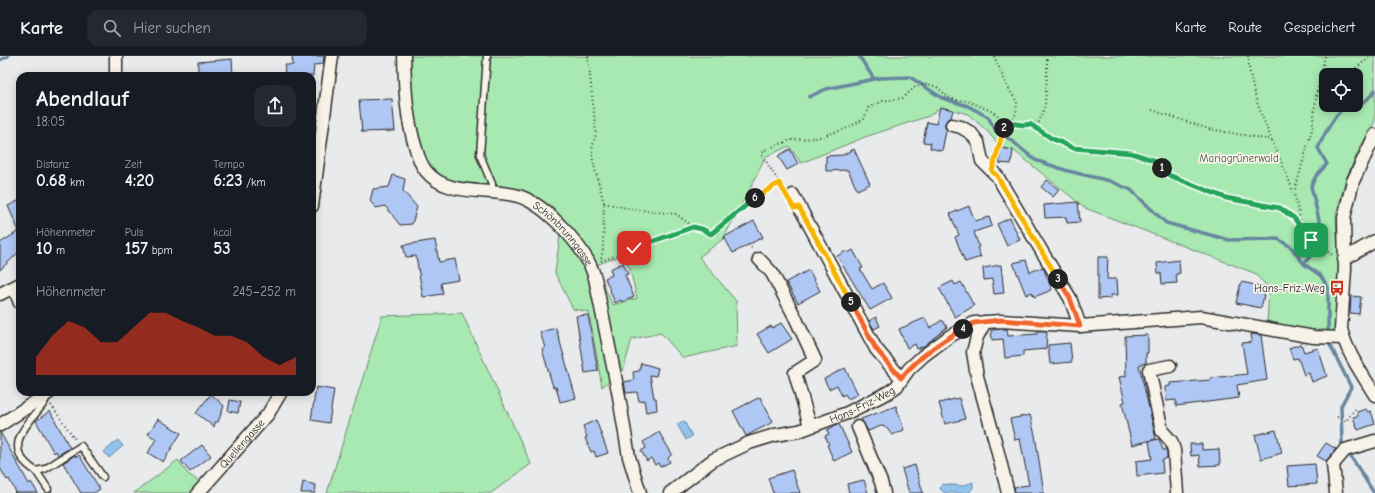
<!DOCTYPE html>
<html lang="de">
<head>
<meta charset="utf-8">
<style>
	body { margin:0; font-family:"Comic Neue",sans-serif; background:#242831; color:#f1f3f6; height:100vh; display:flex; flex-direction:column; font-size:15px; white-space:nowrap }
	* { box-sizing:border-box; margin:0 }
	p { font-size:13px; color:#9ea1a6 }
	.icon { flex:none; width:22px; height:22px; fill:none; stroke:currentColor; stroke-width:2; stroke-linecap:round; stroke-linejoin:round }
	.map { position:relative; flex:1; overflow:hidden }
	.panel { position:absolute; left:16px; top:16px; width:300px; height:324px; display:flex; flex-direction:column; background:#171b24; border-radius:12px; box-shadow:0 2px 10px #0003 }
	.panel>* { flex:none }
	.controls { position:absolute; left:1319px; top:12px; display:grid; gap:8px }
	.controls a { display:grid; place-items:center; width:44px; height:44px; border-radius:8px; background:#171b24; box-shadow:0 2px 10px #0003; font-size:20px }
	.pin { position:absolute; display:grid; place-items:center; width:34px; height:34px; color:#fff; margin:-17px; border-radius:8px; box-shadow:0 2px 6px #0006 }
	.km { position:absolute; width:20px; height:20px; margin:-10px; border-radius:50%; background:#222; color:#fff; font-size:11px; line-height:20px; text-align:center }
	.round { display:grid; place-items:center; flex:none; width:42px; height:42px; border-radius:12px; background:#242831 }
	.headline { display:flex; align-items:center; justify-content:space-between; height:68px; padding:0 20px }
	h1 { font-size:22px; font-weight:600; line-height:30px }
	.figures { display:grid; grid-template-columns:repeat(3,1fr); gap:6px; height:68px; padding:4px 20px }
	.figures div { display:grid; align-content:center }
	.figures b { font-size:17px; font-weight:600 }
	.figures small { font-size:11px; font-weight:400 }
	.figures p { font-size:11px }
	.chart { height:112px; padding:8px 20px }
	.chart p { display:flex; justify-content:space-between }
	.chart svg { width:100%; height:72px; margin-top:4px; fill:#c8321e; opacity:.7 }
	header { display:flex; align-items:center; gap:24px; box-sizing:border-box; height:56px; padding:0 20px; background:#171b24; border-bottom:1px solid #363941 }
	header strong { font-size:19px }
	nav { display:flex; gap:22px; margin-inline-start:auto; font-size:14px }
	.search { width:280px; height:36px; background:#242831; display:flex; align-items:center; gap:10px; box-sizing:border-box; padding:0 14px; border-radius:12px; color:#9ea1a6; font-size:15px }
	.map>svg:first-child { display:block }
	.green { fill:#a8e9b1; stroke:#6a8a6e; fill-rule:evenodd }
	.water { fill:#91c3ed; stroke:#68869f }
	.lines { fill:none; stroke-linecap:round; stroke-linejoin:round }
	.stream { stroke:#68869f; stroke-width:3.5 }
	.building { fill:#afc7f5; stroke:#2b2b2b }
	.service-casing { stroke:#2b2b2b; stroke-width:9 }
	.minor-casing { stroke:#2b2b2b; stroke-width:15 }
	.path { stroke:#2b2b2b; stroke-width:2; stroke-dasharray:1 3; stroke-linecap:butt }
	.service { stroke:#f7f3e8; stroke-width:6 }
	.minor { stroke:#f7f3e8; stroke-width:12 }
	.split-1-casing { stroke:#fff; stroke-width:8 }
	.split-2-casing { stroke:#fff; stroke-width:8 }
	.split-3-casing { stroke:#fff; stroke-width:8 }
	.split-4-casing { stroke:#fff; stroke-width:8 }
	.split-5-casing { stroke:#fff; stroke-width:8 }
	.split-6-casing { stroke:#fff; stroke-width:8 }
	.split-7-casing { stroke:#fff; stroke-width:8 }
	.split-1 { stroke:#22a559; stroke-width:5 }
	.split-2 { stroke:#22a559; stroke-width:5 }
	.split-3 { stroke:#f5b400; stroke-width:5 }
	.split-4 { stroke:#f0652b; stroke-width:5 }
	.split-5 { stroke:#f0652b; stroke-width:5 }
	.split-6 { stroke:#f5b400; stroke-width:5 }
	.split-7 { stroke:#22a559; stroke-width:5 }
	.labels { text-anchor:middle; stroke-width:3.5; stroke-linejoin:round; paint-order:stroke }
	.park-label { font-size:11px; fill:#4a5a4c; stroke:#f7f3e8 }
	.street-label { font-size:11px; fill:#2b2b2b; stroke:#f7f3e8 }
	.poi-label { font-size:11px; fill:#2b2b2b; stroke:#f7f3e8; text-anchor:end }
</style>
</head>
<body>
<header>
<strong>Karte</strong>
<div class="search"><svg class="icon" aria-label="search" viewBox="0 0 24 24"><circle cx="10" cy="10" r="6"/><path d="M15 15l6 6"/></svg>Hier suchen</div>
<nav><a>Karte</a><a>Route</a><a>Gespeichert</a></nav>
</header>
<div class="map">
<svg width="1375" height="437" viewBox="0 0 1375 437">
	<rect width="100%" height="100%" fill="#e9eaeb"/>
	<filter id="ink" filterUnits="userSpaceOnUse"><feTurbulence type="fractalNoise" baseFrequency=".025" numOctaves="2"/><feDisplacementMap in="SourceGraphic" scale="8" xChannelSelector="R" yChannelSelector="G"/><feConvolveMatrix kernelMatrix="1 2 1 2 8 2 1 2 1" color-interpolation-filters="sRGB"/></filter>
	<g filter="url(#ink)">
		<!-- green -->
		<g class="green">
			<path d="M410,0h965v65l-18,33 -12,27 -9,35 3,51 -2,67 -70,-9 2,-37 -15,-15 -169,-65 -72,-58 -12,-2 -13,-16 -20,-18 -27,-7 -12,9 -64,21 -64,26 -12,-17 -24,11 -11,24 -31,58 -24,18 37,44 1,45 -54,12 -22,-25 -29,6 -9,32 -21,16 -13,-75 -16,-3 -18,-36 5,-38 35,33 18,37 24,-7 -7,-29 -8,-14 -28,11 -19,-31 -21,-27 -26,-16 -36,-8 -28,2 -30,-13 -12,-20 -9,-34 -3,-45zM1326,19h30v30h-30z"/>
			<path d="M462,257l69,151 -40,29h-164l55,-177z"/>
			<path d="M178,404l10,14 15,10 -9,9h-60z"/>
		</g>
		<!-- water -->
		<g class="water">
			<path d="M684,365l8,15 -6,4 -9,-16z"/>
			<path d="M118,384l5,6 -14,12 -5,-6z"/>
			<path d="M973,426v6l-3,3v2h-25l-5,-4 2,-5 20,2z"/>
		</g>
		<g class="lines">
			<!-- stream -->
			<g class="stream">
				<path d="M859,0l15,23"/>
				<path d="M0,4l8,-4"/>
				<path d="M809,41l17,-8 53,-11 31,-1 32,21 26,8 20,11 8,14 15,9 24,20 33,11 42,10 21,9 35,33 63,17 49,-1 13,8 13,17 16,11 8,12v48l2,10 21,42 -10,19 1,39"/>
				<path d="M1356,47c9,1 14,-6 19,-13"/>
				<path d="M1304,208l23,-30 -7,-10 -9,-38 5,-10 11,-12 -9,-16c6,-13 17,-35 29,-43"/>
				<path d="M1350,399l24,38"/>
			</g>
		</g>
		<!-- building -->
		<g class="building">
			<path d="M292,0h32l-1,8 -9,1 -1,11h-29l1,-11h8z"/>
			<path d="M232,3l1,17h-35v-14z"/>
			<path d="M392,43l3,32 -33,1 -3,-32z"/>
			<path d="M940,51l13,3 -2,8 -4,2 -2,3v5l3,3h-2l-4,20 -12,-3 1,-5 -8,-1 4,-20 9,2z"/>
			<path d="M1001,92l12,2 -2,14 -12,-1z"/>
			<path d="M790,93l8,15 -11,6 -9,-14z"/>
			<path d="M854,93l16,35 -13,6 -9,-20 -22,1v-15l17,-1z"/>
			<path d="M393,119l12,4 -2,12 14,16 -5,17 -12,1 -15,-19 -9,2 -6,-7 3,-12 16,-2z"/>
			<path d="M1047,124l12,10 -6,7 -12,-10z"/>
			<path d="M20,144v51l-20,19v-27l19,-12 -11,-25z"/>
			<path d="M1078,146l2,20 -13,1 -1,-6 -21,1 -1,-13z"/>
			<path d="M969,150l6,15 14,-4 3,9 -18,6 5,15 -2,1 4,9 -16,5 -10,-25 4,-2 -9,-21z"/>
			<path d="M1010,162l10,22 -13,6 -10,-22z"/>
			<path d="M754,165l9,16 -30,16 -9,-16z"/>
			<path d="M435,184l4,22 16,-3 4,21 -18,3 2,11 -20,3 -7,-41 -10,1 -3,-12z"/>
			<path d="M853,194l10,18 -3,1 12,20 11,-6 9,15 -22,12 -33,-54 9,-5 2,2z"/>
			<path d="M1098,201h10l-1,22h10l1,16h-7v3l-13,1z"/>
			<path d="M1026,204l4,12 13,-5 9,23 -18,7 -2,-5 -6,3 -13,-32z"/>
			<path d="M1179,204l1,13 -4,1 1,9 -15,1 -1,-11h-3l-1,-10z"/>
			<path d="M623,207l5,11 -3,1 9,22 -12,5 -1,-2 -6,3 -10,-25 7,-3 -2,-6z"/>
			<path d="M1001,209l3,28 -10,1 -2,-15 -8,1 -1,-12z"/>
			<path d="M809,214l11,21 -22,12 -12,-21z"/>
			<path d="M953,225l2,4 6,-3 13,24 -19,11 -16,-29z"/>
			<path d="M1241,226l25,5 -5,21 -25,-5z"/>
			<path d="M1351,240l10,1 -2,17 -9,-1z"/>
			<path d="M588,259l10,56 -13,2 -9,-57z"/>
			<path d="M876,261l4,9 -6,3 -5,-8z"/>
			<path d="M925,262l5,10 12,-8 5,7 -23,19 -7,3 -2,-5 -8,4 -8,-19z"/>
			<path d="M781,267l11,16 -23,14 -12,-19 14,-8 1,2z"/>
			<path d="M556,272l20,70 -16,4 -4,-15h-3l-11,-38 3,-1 -5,-16z"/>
			<path d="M1007,273l1,7 29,-2v-2h10l-1,17 -23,2v5l-18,2 -2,-19 -11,1 -1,-10z"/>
			<path d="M1251,278l10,1 6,45 -30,5 2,13 -63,8v-6l-10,1 -1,-14 5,-1v-3l41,-3v-2l36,-4 -5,-31 10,-1z"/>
			<path d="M1148,279v18h-2v10l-7,2 17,74 -24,6 -10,-42 3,-1 -6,-25 7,-1 -1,-40z"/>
			<path d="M1070,287l2,19 -22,2 -2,-19z"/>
			<path d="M1301,288l3,8 14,-4 9,28 -15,6 -3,-9 -5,2 -6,-17 -5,1 -4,-11z"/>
			<path d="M641,307l17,5 -2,8 -6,-1 4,23h2l1,12 -11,2 -2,-12 -5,1 -2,-9 -11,1 -2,-11 10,-2 -1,-8 6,-1z"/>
			<path d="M845,312l13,26 -10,5 -3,-5 -3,2 -5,-11 -8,4 -5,-10z"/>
			<path d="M316,331l18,3 -5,33 -18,-3z"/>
			<path d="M211,338l13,12 -6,16h-3l-1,5 -18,-14z"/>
			<path d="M760,341l13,25 -27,14 -13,-25z"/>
			<path d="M959,342l6,21 -20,5 -6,-21z"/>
			<path d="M230,344l10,2 -2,11 -10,-2z"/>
			<path d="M896,350l8,24 -12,5 -6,-8 -5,-1 -13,5 -7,-12z"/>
			<path d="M1366,353l2,3 3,-1 4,13 -17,6 -5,-13 5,-1 -1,-4z"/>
			<path d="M50,355l20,37 -12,7 -2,-4 -2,2 -18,-32z"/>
			<path d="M1030,359l5,20 9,58h-29l-1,-6 15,-2 -9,-46 -5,1 -5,-21z"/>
			<path d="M158,363l23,14 -18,29 -15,-9 8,-14 -8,-5z"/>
			<path d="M596,364l12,33 -12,4 -2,-6 -3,1 -6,-14 2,-1 -4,-11z"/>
			<path d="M839,368l13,28 -18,9 -7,-16 2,-1 -4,-8 4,-2 -2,-4z"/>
			<path d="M1276,374l6,23 -21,6 -6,-24z"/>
			<path d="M0,376l29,52 2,-2 7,11h-24l2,-1 -7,-13 -2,1 -7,-12z"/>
			<path d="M659,376l13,22 -4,4 2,4 -10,5 -2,-4 -3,2 -4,-7 -4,3 -6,-10 5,-3 -3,-6z"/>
			<path d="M1159,383l4,11h3l1,1v7l-5,2 1,13 -26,3 -1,-15 16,-2 -3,-18z"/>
			<path d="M1326,387l10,6 -10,12 -9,-5z"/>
			<path d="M1190,388h12v6l17,-1 1,16 -20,1 -1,-11 -8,1z"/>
			<path d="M202,389l9,11 -21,16 -9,-11z"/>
			<path d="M75,399l1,2 3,-2 21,34 -6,4h-13l-18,-30z"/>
			<path d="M1315,408l2,20 -28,2 -2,-20z"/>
			<path d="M915,409l8,28h-14l-7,-24z"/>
			<path d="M792,414l8,23h-27l-5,-15z"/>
			<path d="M864,424l4,13h-19l-2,-9z"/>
			<path d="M303,426l13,3 -1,8h-14z"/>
		</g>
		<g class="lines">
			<!-- service casing -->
			<g class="service-casing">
				<g id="service">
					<path d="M487,0l-7,99 12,29v7"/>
					<path d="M47,341l-3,6c-18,24 -44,45 -8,68l9,-2 36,-23 22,31"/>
					<path d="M36,415l12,18"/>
				</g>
			</g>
			<!-- minor casing -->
			<g class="minor-casing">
				<g id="minor">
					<path d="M116,0v20"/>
					<path id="s1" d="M404,0c1,32 2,62 12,93 2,7 5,16 10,22 22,27 62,16 92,25 25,7 57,42 70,65 3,5 5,11 7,17l23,113 11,66 11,36"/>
					<path d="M952,69l9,2 10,6 7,9 4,19 15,15 47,79 26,43 10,28"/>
					<path d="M1375,79l-22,46 -9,37 1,51 -4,60c6,24 21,45 34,66"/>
					<path d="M793,139l83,154 25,29"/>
					<path d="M312,150l20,-150"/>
					<path d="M759,203l13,14 23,44 20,43 -20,13 15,53"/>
					<path d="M1344,203l31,-18"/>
					<path d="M14,232l6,15"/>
					<path d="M0,238l20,-10"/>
					<path d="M985,266l-8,15 -4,15 4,24 18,65 13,52"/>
					<path d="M1170,310l-21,4 13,61 9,10 3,9 3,43"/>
					<path d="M0,369l50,-33"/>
					<path d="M858,371l23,55 3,11"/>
					<path id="s2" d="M198,437l70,-79 13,-22"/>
					<path id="s3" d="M670,437l43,-33 36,-17 26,-8 24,-4 48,-18 42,-21 8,-6 12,-17 14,-13 27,-20 24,-13 27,-2 79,5 121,-9 113,20 29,1"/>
					<path d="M1336,437l-3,-29 12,-14 30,-9"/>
				</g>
			</g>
			<!-- path -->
			<g class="path">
				<path d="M588,0l8,77 -4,16 1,13 11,41 -1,46 -2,11"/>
				<path d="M994,0l13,30 10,16 -1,12 -13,16 -7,28"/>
				<path d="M1248,0c3,50 30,92 46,138 4,11 5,29 11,38 7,10 18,17 28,23"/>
				<path d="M1346,19l26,-19"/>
				<path d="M1316,40l9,-40"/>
				<path d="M1152,54l57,19 63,11"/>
				<path d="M1031,69l20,13 22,10 58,5 22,7 16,15 57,23 54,10 14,9 10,13"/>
				<path d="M784,134l-22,-35 2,-5 27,-10 25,-2 29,-9 19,-10 4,-11 15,-7 20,-3 12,-11 13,-3 9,3 11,10 9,3 11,1 25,11 15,11 16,2 15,-3 6,-16 2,-34v-16"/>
				<path d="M1294,137l18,-63 4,-33 10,-8"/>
				<path d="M604,147l27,6 45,5 17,13"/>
				<path d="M749,188l4,6"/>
				<path d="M601,205l92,-34 9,2 9,5c21,-20 44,-36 68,-51"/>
				<path d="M240,336l26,3"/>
				<path d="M51,349l24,34"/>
				<path d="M1337,361l9,4 9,-12"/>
			</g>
			<!-- service -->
			<use href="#service" class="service"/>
			<!-- minor -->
			<use href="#minor" class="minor"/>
		</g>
	</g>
	<g class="lines" filter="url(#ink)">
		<!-- split-1 casing -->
		<g class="split-1-casing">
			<path id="split-1" d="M1162,112l7,7 57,23 54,10 14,10 17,22"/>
		</g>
		<!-- split-2 casing -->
		<g class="split-2-casing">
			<path id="split-2" d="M1004,72l4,-5 16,2 6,-1 21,14 22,10 58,5 22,7 9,8"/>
		</g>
		<!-- split-3 casing -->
		<g class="split-3-casing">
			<path id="split-3" d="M1004,72l-12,43 5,5 61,103"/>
		</g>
		<!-- split-4 casing -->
		<g class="split-4-casing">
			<path id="split-4" d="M963,273l11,-6 27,-3 79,6 -10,-28 -12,-19"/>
		</g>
		<!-- split-5 casing -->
		<g class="split-5-casing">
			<path id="split-5" d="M851,246l25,47 25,29c17,-20 39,-36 62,-49"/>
		</g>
		<!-- split-6 casing -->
		<g class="split-6-casing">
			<path id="split-6" d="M755,142l24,-15 15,25 5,-1 52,95"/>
		</g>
		<!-- split-7 casing -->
		<g class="split-7-casing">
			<path id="split-7" d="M634,192l59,-21 9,2 9,5 44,-36"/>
		</g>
		<!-- split-1 -->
		<use href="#split-1" class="split-1"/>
		<!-- split-2 -->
		<use href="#split-2" class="split-2"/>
		<!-- split-3 -->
		<use href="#split-3" class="split-3"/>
		<!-- split-4 -->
		<use href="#split-4" class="split-4"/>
		<!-- split-5 -->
		<use href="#split-5" class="split-5"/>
		<!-- split-6 -->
		<use href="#split-6" class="split-6"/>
		<!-- split-7 -->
		<use href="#split-7" class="split-7"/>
	</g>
	<!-- icons -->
	<defs>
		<g id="bus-bare" transform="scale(1.2)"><path d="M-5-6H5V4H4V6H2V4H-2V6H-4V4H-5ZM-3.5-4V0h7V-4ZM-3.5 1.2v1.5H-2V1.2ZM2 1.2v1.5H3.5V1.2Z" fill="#c8321e" stroke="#f7f3e8" stroke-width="2.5" paint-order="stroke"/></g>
	</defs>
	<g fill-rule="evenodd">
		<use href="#bus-bare" x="1337" y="232"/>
	</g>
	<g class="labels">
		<!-- park labels -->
		<g class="park-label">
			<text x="1239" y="106">Mariagrünerwald</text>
		</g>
		<!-- street labels -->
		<g class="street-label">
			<text dy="4" stroke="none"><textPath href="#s1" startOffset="276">Schönbrunngasse</textPath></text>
			<text dy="4" stroke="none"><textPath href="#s3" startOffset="214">Hans-Friz-Weg</textPath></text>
			<text dy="4" stroke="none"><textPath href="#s2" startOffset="66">Quellengasse</textPath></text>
		</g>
		<!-- poi labels -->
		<g class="poi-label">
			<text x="1325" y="236">Hans-Friz-Weg</text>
		</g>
	</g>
</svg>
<div class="controls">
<a><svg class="icon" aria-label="locate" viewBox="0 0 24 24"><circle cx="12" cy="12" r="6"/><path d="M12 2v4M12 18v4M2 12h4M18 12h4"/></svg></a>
</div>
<div class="pin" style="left:1311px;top:184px;background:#1e9e55"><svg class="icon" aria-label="arrive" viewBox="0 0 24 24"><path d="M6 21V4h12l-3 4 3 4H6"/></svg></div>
<div class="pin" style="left:634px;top:192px;background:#d93025"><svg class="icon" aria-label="check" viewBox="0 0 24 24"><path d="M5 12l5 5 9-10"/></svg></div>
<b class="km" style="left:1162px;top:112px">1</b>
<b class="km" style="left:1004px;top:72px">2</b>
<b class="km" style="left:1058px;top:223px">3</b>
<b class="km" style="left:963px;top:273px">4</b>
<b class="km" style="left:851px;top:246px">5</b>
<b class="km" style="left:755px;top:142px">6</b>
<section class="panel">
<div class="headline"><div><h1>Abendlauf</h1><p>18:05</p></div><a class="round"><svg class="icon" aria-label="share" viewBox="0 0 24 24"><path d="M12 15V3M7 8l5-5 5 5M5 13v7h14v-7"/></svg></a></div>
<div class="figures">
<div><p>Distanz</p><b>0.68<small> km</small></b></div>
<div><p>Zeit</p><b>4:20</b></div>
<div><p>Tempo</p><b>6:23<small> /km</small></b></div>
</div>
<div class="figures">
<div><p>Höhenmeter</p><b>10<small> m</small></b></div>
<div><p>Puls</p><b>157<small> bpm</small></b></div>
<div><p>kcal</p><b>53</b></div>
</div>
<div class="chart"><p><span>Höhenmeter</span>245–252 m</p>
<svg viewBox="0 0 160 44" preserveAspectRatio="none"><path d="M0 44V33L10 20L20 11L30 15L40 24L50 24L60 15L70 6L80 6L90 11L100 15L110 20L120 20L130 24L140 33L150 38L160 33V44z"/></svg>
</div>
</section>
</div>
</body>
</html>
